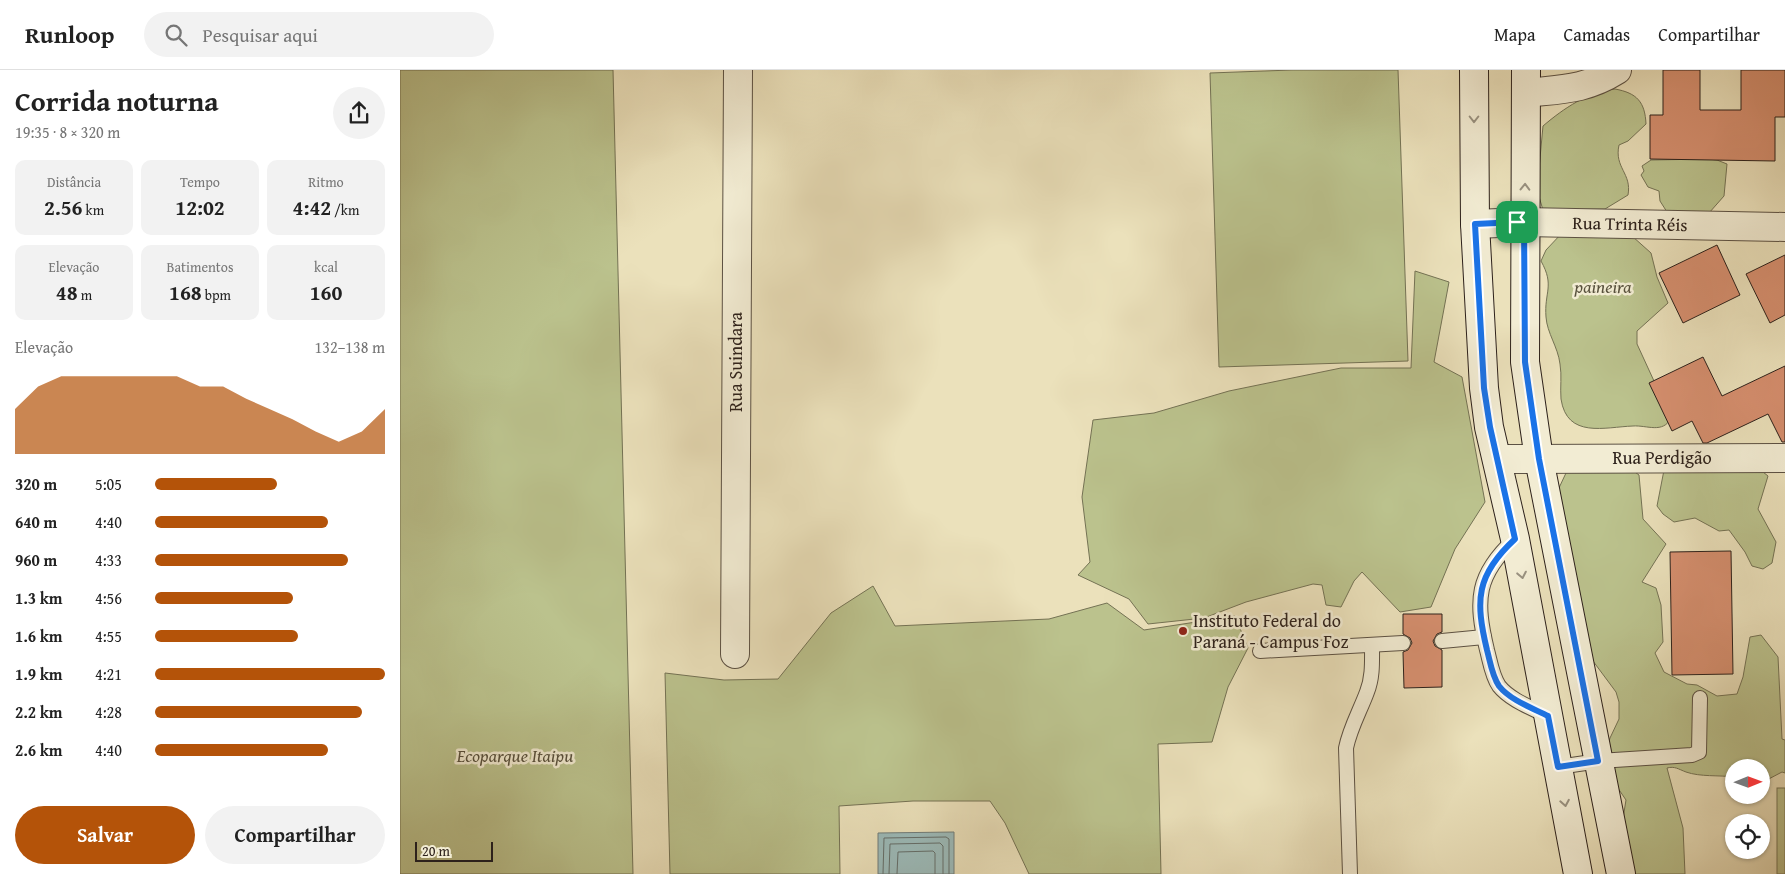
<!DOCTYPE html>
<html lang="pt">
<head>
<meta charset="utf-8">
<style>
	body { margin:0; font-family:"Gentium Book Plus",serif; background:#f2f2f2; color:#222; height:100vh; display:flex; flex-direction:column; font-size:19px; white-space:nowrap }
	* { box-sizing:border-box; margin:0 }
	p { font-size:16px; color:#767676 }
	.icon { flex:none; width:28px; height:28px; fill:none; stroke:currentColor; stroke-width:2; stroke-linecap:round; stroke-linejoin:round }
	.map { position:relative; flex:1; overflow:hidden }
	.details { display:flex; flex-direction:column; background:#fff; width:400px }
	.details>* { flex:none }
	.needle { width:32px; rotate:89deg }
	.fabs { position:absolute; left:1325px; top:689px; display:grid; gap:10px }
	.fabs a { display:grid; place-items:center; width:45px; height:45px; border-radius:50%; background:#fff; box-shadow:0 1px 4px #0004; font-size:25px }
	.scale { position:absolute; left:15px; bottom:12px; width:78px; box-sizing:border-box; padding-left:5px; border:2px solid #2d211b; border-top:0; font-size:14px; line-height:18px; white-space:nowrap; color:#2d211b; -webkit-text-stroke:4px #f2ecd3; paint-order:stroke }
	.pin { position:absolute; display:grid; place-items:center; width:42px; height:42px; color:#fff; margin:-21px; border-radius:10px; box-shadow:0 2px 8px #0006 }
	.round { display:grid; place-items:center; flex:none; width:52px; height:52px; border-radius:26px; background:#f2f2f2 }
	.headline { display:flex; align-items:center; justify-content:space-between; height:85px; padding:0 15px }
	h1 { font-size:28px; font-weight:700; line-height:38px }
	.stats { display:grid; grid-template-columns:repeat(3,1fr); gap:8px; height:85px; padding:5px 15px }
	.stats div { display:grid; align-content:center; border-radius:10px; background:#f2f2f2; text-align:center }
	.stats b { font-size:21px; font-weight:700 }
	.stats small { font-size:14px; font-weight:400 }
	.stats p { font-size:14px }
	.chart { height:140px; padding:10px 15px }
	.chart p { display:flex; justify-content:space-between }
	.chart svg { width:100%; height:90px; margin-top:5px; fill:#b45309; opacity:.7 }
	.button { display:flex; gap:10px; margin-top:auto; padding:10px 15px }
	.button a { flex:1; height:58px; border-radius:30px; background:#b45309; color:#fff; font-size:20px; font-weight:700; line-height:58px; text-align:center }
	.button a+a { background:#f2f2f2; color:#222 }
	ul { padding:0 15px; list-style:none; font-size:16px }
	li { display:grid; grid-template-columns:80px 60px 1fr; align-items:center; height:38px }
	li i { height:12px; border-radius:6px; background:#b45309 }
	header { display:flex; align-items:center; gap:30px; box-sizing:border-box; height:70px; padding:0 25px; background:#fff; border-bottom:1px solid #e0e0e0 }
	header strong { font-size:24px }
	nav { display:flex; gap:28px; margin-inline-start:auto; font-size:18px }
	.search { width:350px; height:45px; background:#f2f2f2; display:flex; align-items:center; gap:12px; box-sizing:border-box; padding:0 18px; border-radius:28px; color:#767676; font-size:19px }
	main { display:flex; flex:1; min-height:0 }
	.map>svg:first-child { display:block }
	.green { fill:#bbc28d; stroke:#747254 }
	.water { fill:#9cbbba; stroke:#707d7a }
	.lines { fill:none; stroke-linecap:round; stroke-linejoin:round }
	.shore { stroke:#646e6a; stroke-width:1 }
	.building { fill:#d68f6f; stroke:#2d211b }
	.lane-casing { stroke:#5c5143; stroke-width:16 }
	.street-casing { stroke:#5c5143; stroke-width:30 }
	.secondary-casing { stroke:#2d211b; stroke-width:30 }
	.lane { stroke:#f2ecd3; stroke-width:14 }
	.street { stroke:#f2ecd3; stroke-width:28 }
	.secondary { stroke:#f2ecd3; stroke-width:28 }
	.oneway { stroke:#999180 }
	.route-casing { stroke:#fff; stroke-width:10 }
	.route { stroke:#1a73e8; stroke-width:6 }
	.poi-dot { fill:#8f2418; stroke:#f2ecd3; stroke-width:2 }
	.labels { text-anchor:middle; stroke-width:5; stroke-linejoin:round; paint-order:stroke }
	.street-label { font-size:18px; fill:#2d211b; stroke:#f2ecd3 }
	.park-label { font-size:18px; font-style:italic; fill:#58513d; stroke:#f2ecd3 }
	.poi-label { font-size:18px; fill:#2d211b; stroke:#f2ecd3; text-anchor:start }
</style>
</head>
<body>
<header>
<strong>Runloop</strong>
<div class="search"><svg class="icon" aria-label="search" viewBox="0 0 24 24"><circle cx="10" cy="10" r="6"/><path d="M15 15l6 6"/></svg>Pesquisar aqui</div>
<nav><a>Mapa</a><a>Camadas</a><a>Compartilhar</a></nav>
</header>
<main>
<section class="details">
<div class="headline"><div><h1>Corrida noturna</h1><p>19:35 · 8 × 320 m</p></div><a class="round"><svg class="icon" aria-label="share" viewBox="0 0 24 24"><path d="M12 15V3M7 8l5-5 5 5M5 13v7h14v-7"/></svg></a></div>
<div class="stats">
<div><p>Distância</p><b>2.56<small> km</small></b></div>
<div><p>Tempo</p><b>12:02</b></div>
<div><p>Ritmo</p><b>4:42<small> /km</small></b></div>
</div>
<div class="stats">
<div><p>Elevação</p><b>48<small> m</small></b></div>
<div><p>Batimentos</p><b>168<small> bpm</small></b></div>
<div><p>kcal</p><b>160</b></div>
</div>
<div class="chart"><p><span>Elevação</span>132–138 m</p>
<svg viewBox="0 0 160 44" preserveAspectRatio="none"><path d="M0 44V22L10 11L20 6L30 6L40 6L50 6L60 6L70 6L80 11L90 11L100 17L110 22L120 27L130 33L140 38L150 33L160 22V44z"/></svg>
</div>
<ul>
<li><b>320 m</b>5:05<i style="width:53%"></i></li>
<li><b>640 m</b>4:40<i style="width:75%"></i></li>
<li><b>960 m</b>4:33<i style="width:84%"></i></li>
<li><b>1.3 km</b>4:56<i style="width:60%"></i></li>
<li><b>1.6 km</b>4:55<i style="width:62%"></i></li>
<li><b>1.9 km</b>4:21<i style="width:100%"></i></li>
<li><b>2.2 km</b>4:28<i style="width:90%"></i></li>
<li><b>2.6 km</b>4:40<i style="width:75%"></i></li>
</ul>
<div class="button"><a>Salvar</a><a>Compartilhar</a></div>
</section>
<div class="map">
<svg width="1385" height="804" viewBox="0 0 1385 804">
	<rect width="100%" height="100%" fill="#ebe1bb"/>
	<filter id="stains"><feTurbulence type="fractalNoise" baseFrequency=".004" numOctaves="4"/><feColorMatrix values="0 0 0 0 .2 0 0 0 0 .09 0 0 0 0 .02 0 0 0 .5 -.17"/></filter>
	<radialGradient id="worn" r=".72"><stop offset=".6" stop-color="#630" stop-opacity="0"/><stop offset="1" stop-color="#630" stop-opacity=".3"/></radialGradient>
	<!-- green -->
	<g class="green">
		<path d="M0,0h213l20,804h-233z"/>
		<path d="M892,0h106l10,291 -189,6 -9,-294z"/>
		<path d="M1215,19c22,4 30,13 31,35l-18,17 -9,4c-5,23 13,28 9,50l-23,14 -62,1 -6,-20 6,-64c21,-18 45,-34 72,-37z"/>
		<path d="M1308,89l9,1 10,4 -3,32 -15,17 -42,-1 -7,-11 -1,-10 -11,-4 -7,-12 3,-4 -2,-5 9,-6z"/>
		<path d="M1162,163l70,3 19,17 6,24 11,26 -31,28v13l34,74c-8,16 -24,7 -38,8 -28,1 -66,13 -72,-27 -1,-12 1,-23 -1,-35 -2,-17 -13,-31 -14,-47 -2,-25 9,-31 -5,-56l5,-11z"/>
		<path d="M1015,201l34,11 -15,80 28,15 23,125 -30,47 -24,58 -31,5 -38,-40 -8,9 -13,26 -15,-2 -4,-20 -9,-1 -67,18 -42,16 -56,6 -19,-25 -51,-24 12,-13 -8,-65 11,-77 61,-7 75,-22 112,-23h70z"/>
		<path d="M1348,390l20,16 -10,33 18,33 -4,21 -9,6 -11,-3 -7,-14 -16,-22 -10,1 -24,-13 -21,4 -11,-8 -6,-8 8,-41z"/>
		<path d="M1220,391l19,14 4,44 23,25 -24,38 14,6 5,17 2,37 -8,11 9,19 23,12 10,1 20,11 20,-2 6,-17 7,-40 11,-2 17,22 4,82 3,1v33l-3,-1 -19,10 -2,-1v-13h-27v9c-15,-2 -34,0 -48,-5 -8,-3 -11,-6 -19,-4l16,60 2,46h-57l-9,-31 7,-43 -19,-28v-24l3,-10 9,-19v-17l-3,-10 -26,-35 -32,-167 8,-17 7,-9z"/>
		<path d="M473,516l22,40 154,-7 58,-16 37,27 91,-14 13,32 -20,39 -16,55 -54,2 3,130h-132l-24,-51 -15,-22h-77l-74,5 1,68h-170l-5,-201 59,7 54,-1 53,-66z"/>
		<rect x="1377" y="718" width="8" height="86"/>
	</g>
	<!-- water -->
	<path class="water" d="M554,762v42h-76v-41z"/>
	<g class="lines">
		<!-- shore -->
		<g class="shore">
			<path d="M483,804l1,-36 62,-1 3,2v35"/>
			<path d="M489,804l1,-30 50,-1 3,3v28"/>
			<path d="M497,804l1,-22 35,-1 2,2v21"/>
		</g>
	</g>
	<!-- building -->
	<g class="building">
		<path d="M1263,0h37v40h41v-40h44v47h-10v44l-125,-2v-44h13z"/>
		<path d="M1317,175l23,50 -57,28 -24,-50z"/>
		<path d="M1385,185v60l-15,8 -24,-49z"/>
		<path d="M1303,287l19,39 63,-30v76h-3l-14,-28 -61,29h-4l-11,-22 -20,10 -23,-48z"/>
		<path d="M1331,481l2,123 -61,1 -2,-123z"/>
		<path d="M1003,544h39v18l-5,2 -4,7 2,5 7,4v37l-38,1 -1,-36 5,-2 4,-7 -2,-5 -7,-4z"/>
	</g>
	<g class="lines">
		<!-- lane casing -->
		<g class="lane-casing">
			<g id="lane">
				<path d="M1115,469c-39,36 -40,61 -28,111 3,11 5,26 12,36 11,14 33,22 49,30"/>
				<path d="M1042,571l42,-4"/>
				<path d="M860,581l143,-8"/>
				<path d="M1158,697l41,-6 93,-6 7,-3 1,-54"/>
				<path d="M950,804l-4,-126c4,-20 14,-37 21,-56 6,-15 5,-31 5,-47"/>
			</g>
		</g>
		<!-- street casing -->
		<g class="street-casing">
			<g id="street">
				<path d="M1126,23c36,-4 59,-3 91,-23"/>
				<path d="M1075,154l49,-2 261,5"/>
				<path d="M1097,389l288,-1"/>
				<path d="M335,584l3,-584"/>
			</g>
		</g>
		<!-- secondary casing -->
		<g class="secondary-casing">
			<g id="secondary">
				<path d="M1074,0l1,154 9,164 5,39 26,112 63,335"/>
				<path d="M1126,0l-1,292 14,97 82,415"/>
			</g>
		</g>
		<!-- lane -->
		<use href="#lane" class="lane"/>
		<!-- street -->
		<use href="#street" class="street"/>
		<!-- secondary -->
		<use href="#secondary" class="secondary"/>
	</g>
	<!-- one-way arrows -->
	<defs><path id="oneway-chevron" d="M-2-3.5L2.5 0L-2 3.5" fill="none" stroke-width="1.6" stroke-linecap="round" stroke-linejoin="round" transform="scale(1.25)"/></defs>
	<g class="oneway">
		<use href="#oneway-chevron" transform="translate(1074 49) rotate(90)"/>
		<use href="#oneway-chevron" transform="translate(1125 117) rotate(-89)"/>
		<use href="#oneway-chevron" transform="translate(1122 505) rotate(79)"/>
		<use href="#oneway-chevron" transform="translate(1165 733) rotate(80)"/>
	</g>
	<g class="lines">
		<!-- route casing -->
		<g class="route-casing">
			<path id="route" d="M1117,152h7l1,140 14,97 59,302 -40,6 -10,-51c-16,-8 -38,-16 -49,-30 -7,-10 -9,-25 -12,-36 -12,-50 -11,-75 28,-111l-25,-112 -6,-39 -9,-164z"/>
		</g>
		<!-- route -->
		<use href="#route" class="route"/>
	</g>
	<!-- markers -->
	<circle class="poi-dot" cx="783" cy="561" r="5"/>
	<g class="labels">
		<!-- street labels -->
		<g class="street-label">
			<text transform="translate(1230 154) rotate(1)" y="6">Rua Trinta Réis</text>
			<text transform="translate(336 292) rotate(-90)" y="6">Rua Suindara</text>
			<text x="1262" y="394">Rua Perdigão</text>
		</g>
		<!-- park labels -->
		<g class="park-label">
			<text x="1203" y="223">paineira</text>
			<text x="115" y="692">Ecoparque Itaipu</text>
		</g>
		<!-- poi labels -->
		<g class="poi-label">
			<text x="793" y="557">Instituto Federal do<tspan x="793" dy="21">Paraná - Campus Foz</tspan></text>
		</g>
	</g>
	<rect width="100%" height="100%" filter="url(#stains)"/>
	<rect width="100%" height="100%" fill="url(#worn)"/>
</svg>
<div class="fabs">
<a><svg class="needle" viewBox="-14 -14 28 28"><path d="M0-13l5 13h-10z" fill="#e53935"/><path d="M0 13l5-13h-10z" fill="#767676"/></svg></a>
<a><svg class="icon" aria-label="locate" viewBox="0 0 24 24"><circle cx="12" cy="12" r="6"/><path d="M12 2v4M12 18v4M2 12h4M18 12h4"/></svg></a>
</div>
<div class="scale">20 m</div>
<div class="pin" style="left:1117px;top:152px;background:#1e9e55"><svg class="icon" aria-label="arrive" viewBox="0 0 24 24"><path d="M6 21V4h12l-3 4 3 4H6"/></svg></div>
</div>
</main>
</body>
</html>
